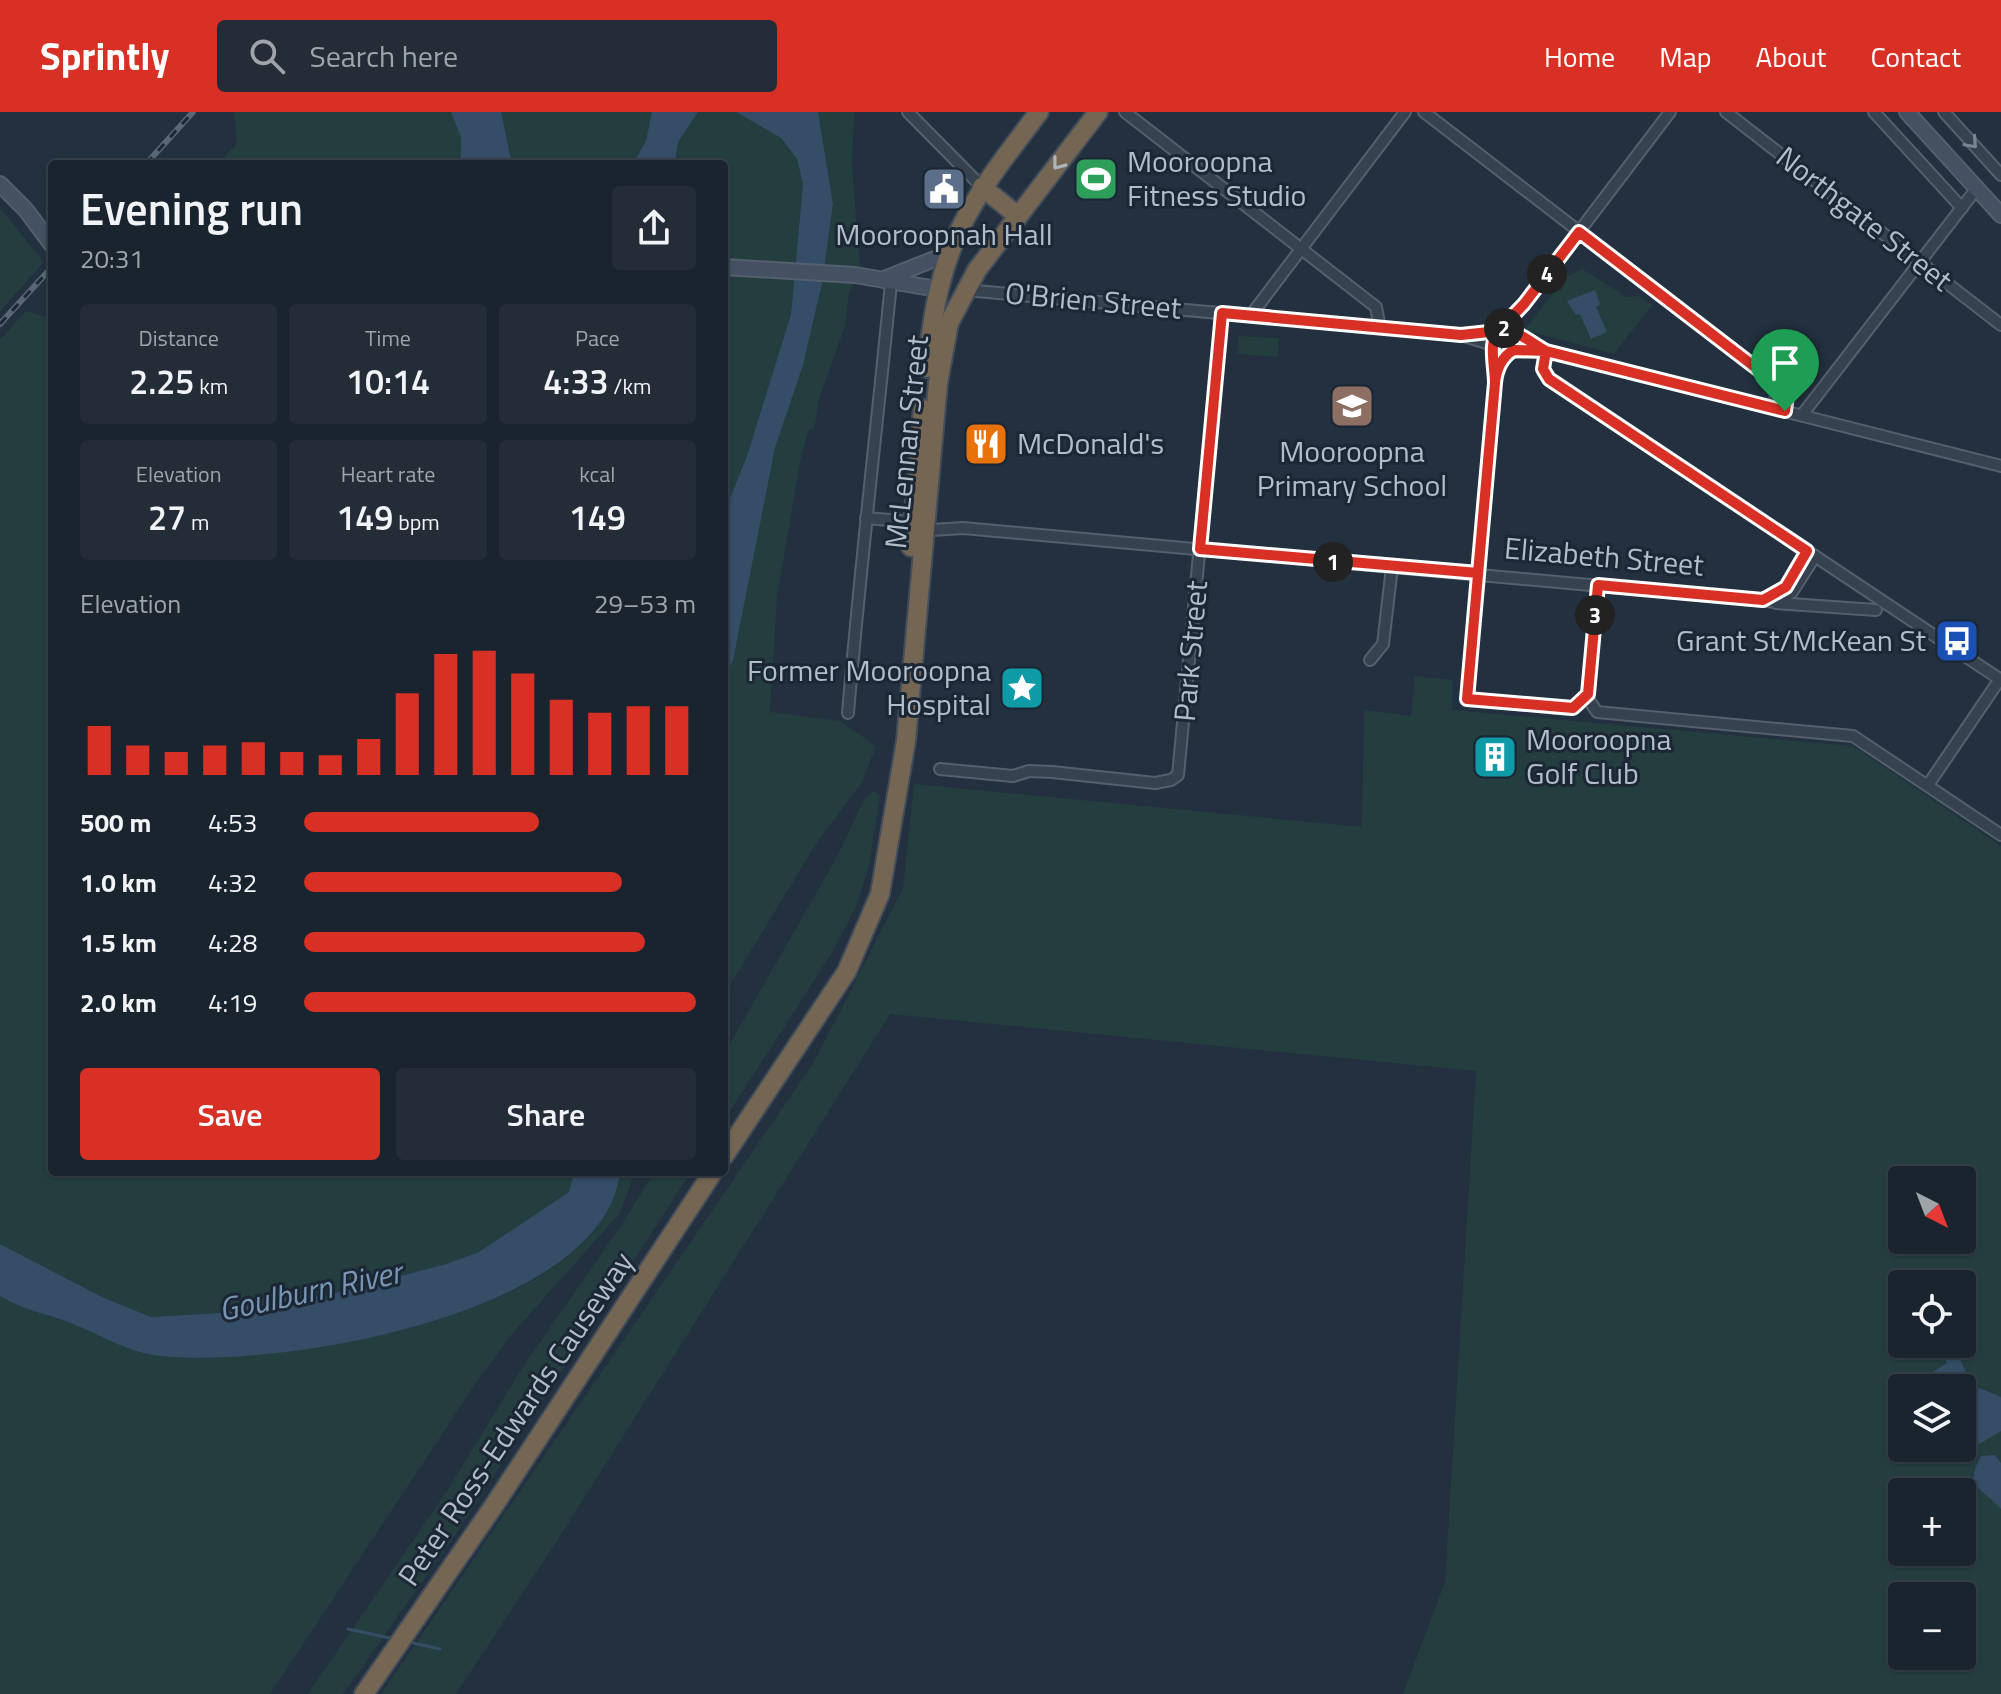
<!DOCTYPE html>
<html lang="en">
<head>
<meta charset="utf-8">
<style>
	body { margin:0; font-family:"Titillium Web",sans-serif; background:#232c37; color:#f1f3f6; height:100vh; display:flex; flex-direction:column; font-size:30px; white-space:nowrap }
	* { box-sizing:border-box; margin:0 }
	p { font-size:26px; color:#9fa4aa }
	.icon { flex:none; width:44px; height:44px; fill:none; stroke:currentColor; stroke-width:2; stroke-linecap:round; stroke-linejoin:round }
	.map { position:relative; flex:1; overflow:hidden }
	.side { position:absolute; left:48px; top:48px; width:680px; height:1016px; display:flex; flex-direction:column; background:#1a242f; border-radius:8px; box-shadow:0 2px 6px #0004,0 0 0 2px #38414b }
	.side>* { flex:none }
	.needle { width:52px; rotate:138deg }
	.controls { position:absolute; left:1888px; top:1054px; display:grid; gap:16px }
	.controls a { display:grid; place-items:center; width:88px; height:88px; border-radius:8px; background:#1a242f; box-shadow:0 2px 6px #0004,0 0 0 2px #38414b; font-size:40px }
	.pin { position:absolute; display:grid; place-items:center; width:68px; height:68px; color:#fff; margin:-82px -34px; border-radius:50% 50% 50% 0; rotate:-45deg; box-shadow:0 0 8px #0007 }
	.pin .icon { rotate:45deg }
	.km { position:absolute; width:40px; height:40px; margin:-20px; border-radius:50%; background:#222; color:#fff; font-size:22px; line-height:40px; text-align:center }
	.round { display:grid; place-items:center; flex:none; width:84px; height:84px; border-radius:8px; background:#232c37 }
	.overview { display:flex; align-items:center; justify-content:space-between; height:136px; padding:0 32px }
	h1 { font-size:44px; font-weight:600; line-height:60px }
	.figures { display:grid; grid-template-columns:repeat(3,1fr); gap:12px; height:136px; padding:8px 32px }
	.figures div { display:grid; align-content:center; border-radius:8px; background:#232c37; text-align:center }
	.figures b { font-size:34px; font-weight:600 }
	.figures small { font-size:22px; font-weight:400 }
	.figures p { font-size:22px }
	.chart { height:224px; padding:16px 32px }
	.chart p { display:flex; justify-content:space-between }
	.chart svg { width:100%; height:144px; margin-top:8px; stroke:#d93025; stroke-width:6 }
	.action { display:flex; gap:16px; margin-top:auto; padding:16px 32px }
	.action a { flex:1; height:92px; border-radius:8px; background:#d93025; color:#fff; font-size:32px; font-weight:600; line-height:92px; text-align:center }
	.action a+a { background:#232c37; color:#f1f3f6 }
	ul { padding:0 32px; list-style:none; font-size:26px }
	li { display:grid; grid-template-columns:128px 96px 1fr; align-items:center; height:60px }
	li i { height:20px; border-radius:10px; background:#d93025 }
	header { display:flex; align-items:center; gap:48px; box-sizing:border-box; height:112px; padding:0 40px; background:#d93025; color:#fff }
	header strong { font-size:38px }
	nav { display:flex; gap:44px; margin-inline-start:auto; font-size:28px }
	.search { width:560px; height:72px; background:#232c37; display:flex; align-items:center; gap:20px; box-sizing:border-box; padding:0 28px; border-radius:8px; color:#9fa4aa; font-size:30px }
	.map>svg:first-child { display:block }
	.green { fill:#243e40; fill-rule:evenodd }
	.water { fill:#354d67 }
	.lines { fill:none; stroke-linecap:round; stroke-linejoin:round }
	.stream { stroke:#354d67; stroke-width:3 }
	.street-casing { stroke:#54606d; stroke-width:14 }
	.secondary-casing { stroke:#54606d; stroke-width:18 }
	.highway-casing { stroke:#414d5a; stroke-width:22 }
	.street { stroke:#36424f; stroke-width:10 }
	.secondary { stroke:#445162; stroke-width:14 }
	.highway { stroke:#756653; stroke-width:18 }
	.rail-casing { stroke:#586676; stroke-width:6 }
	.rail { stroke:#1b2734; stroke-width:3; stroke-dasharray:9; stroke-linecap:butt }
	.oneway { stroke:#7a8693 }
	.oneway2 { stroke:#acb4be }
	.route-casing { stroke:#fff; stroke-width:16 }
	.route { stroke:#d93025; stroke-width:10 }
	.labels { text-anchor:middle; stroke-width:6; stroke-linejoin:round; paint-order:stroke }
	.poi-label { font-size:30px; fill:#b2bdca; stroke:#1b2734; text-anchor:start }
	.street-label { font-size:30px; fill:#b2bdca; stroke:#1b2734 }
	.water-label { font-size:32px; font-style:italic; fill:#7895b3; stroke:#1b2734 }
</style>
</head>
<body>
<header>
<strong>Sprintly</strong>
<div class="search"><svg class="icon" aria-label="search" viewBox="0 0 24 24"><circle cx="10" cy="10" r="6"/><path d="M15 15l6 6"/></svg>Search here</div>
<nav><a>Home</a><a>Map</a><a>About</a><a>Contact</a></nav>
</header>
<div class="map">
<svg width="2001" height="1582" viewBox="0 0 2001 1582">
	<rect width="100%" height="100%" fill="#22303f"/>
	<!-- green -->
	<g class="green">
		<path d="M234,0h217l10,26v26h-244l20,-20z"/>
		<path d="M501,0h151v3l-6,26 -13,23h-121z"/>
		<path d="M698,0h38l45,26 16,21 6,25 -12,130 -44,142 -17,42 -6,29v-363h-49l3,-22z"/>
		<path d="M818,0h36l-2,54 8,99 -11,28 -4,33 -26,73 -5,31 -5,-1 -8,28 -24,140 -7,115 70,9 36,25 -14,36 -45,60 -93,153v-317l9,-17 42,-213 28,-83 19,-81 11,-80z"/>
		<path d="M0,96l44,54 -44,49z"/>
		<path d="M1582,157l45,28 12,-1 13,9 -38,49 -90,-24 34,-43 -2,-5z"/>
		<path d="M26,199l26,8v853h522l-5,20 -90,60 -33,12 -118,31 -57,3 -52,15 -68,4 -49,-20 -102,-53v-904z"/>
		<path d="M1238,224l41,2 -1,19 -41,-3z"/>
		<path d="M1415,564l38,4 -1,30 401,36 148,100v848h-598l42,-112 31,-511 -586,-57 -337,533 -97,147h-75l433,-632 89,-174 11,-104 448,43 2,-117 47,6zM1902,1068h60v60h-60zM1902,1172h60v60h-60zM1902,1276h60v60h-60zM1902,1380h60v60h-60zM1902,1484h60v60h-60z"/>
		<path d="M874,679l6,5 -11,70 -13,41 -26,49 -106,164v-66l113,-197 28,-59z"/>
		<path d="M620,1060h15l-15,41 -109,122 -33,45 -208,314h-270v-398c23,14 43,17 68,26 26,9 57,30 85,33 116,13 451,-35 467,-183z"/>
		<path d="M654,1060h37l-237,365 -111,157h-35l139,-203 77,-126 97,-139z"/>
	</g>
	<!-- water -->
	<g class="water">
		<path d="M451,0h50l11,52h-51v-26z"/>
		<path d="M652,0h46l-20,30 -3,22h-42l13,-23z"/>
		<path d="M736,0h82l15,92 -11,80 -19,81 -28,83 -42,213 -9,17v-151l6,-29 17,-42 44,-142 12,-130 -6,-25 -16,-21z"/>
		<path d="M1595,178l5,14 -4,3 11,25 -16,7 -11,-25 -4,1 -9,-14z"/>
		<path d="M574,1060h46c-15,145 -353,199 -467,183 -28,-4 -58,-23 -85,-33 -25,-9 -45,-12 -68,-26v-52l102,53 49,20 68,-4 52,-15 57,-3 118,-31 33,-12 90,-60z"/>
		<path d="M1917,1232h36l19,41 29,12v34l-30,18 -9,-11v-50h-37l1,-12 21,-13 -7,-14z"/>
		<path d="M1995,1343l6,8v46c-19,-22 -38,-20 -20,-53z"/>
	</g>
	<g class="lines">
		<!-- stream -->
		<g class="stream">
			<path d="M348,1517l46,10"/>
			<path d="M409,1530l31,7"/>
		</g>
		<!-- street casing -->
		<g class="street-casing">
			<g id="street">
				<path d="M908,0l74,75"/>
				<path d="M1125,0l251,195 4,21"/>
				<path d="M1424,0l357,275 6,9 -2,15"/>
				<path d="M1726,0l275,213"/>
				<path d="M1874,0l88,96"/>
				<path d="M1944,0l57,63"/>
				<path d="M965,178l496,45 32,10"/>
				<path d="M1251,203l154,-203"/>
				<circle cx="1505" cy="229" r="13"/>
				<path d="M1499,218l25,-26 146,-192"/>
				<path d="M1494,235l1,36 -28,316 101,10 10,-4 10,-11"/>
				<path d="M1546,239l-3,20 6,8 452,301"/>
				<path d="M1511,240l35,-1 455,115"/>
				<path d="M1769,268l7,14 -2,14"/>
				<path d="M1802,303l175,-227"/>
				<path d="M866,406l47,4"/>
				<path d="M925,426l7,-8 31,-2 814,74 15,-10 23,-36"/>
				<path d="M1598,473l-10,114 9,13 256,24 148,99"/>
				<path d="M1765,487l21,-12 21,-36"/>
				<path d="M1776,491l100,7"/>
				<path d="M1370,548l13,-16 9,-77"/>
				<path d="M848,601c12,-144 29,-287 43,-430"/>
				<path d="M940,657l73,7 16,-5 23,1 103,11 16,-3 7,-5 44,-462"/>
				<path d="M1928,673l72,-106"/>
			</g>
		</g>
		<!-- secondary casing -->
		<g class="secondary-casing">
			<g id="secondary">
				<path d="M1907,0l94,103"/>
				<path d="M0,72l26,26 26,35"/>
				<path d="M724,155l131,8 82,14"/>
				<path d="M884,167l63,-25"/>
			</g>
		</g>
		<!-- highway casing -->
		<g class="highway-casing">
			<g id="highway">
				<path d="M982,75l36,29"/>
				<path d="M927,256c12,-125 38,-159 112,-256"/>
				<path d="M911,435l12,-138"/>
				<path d="M724,1044l123,-185 33,-77 26,-153 32,-358 11,-60 28,-53 121,-158"/>
				<path d="M364,1582l131,-190 218,-332"/>
			</g>
		</g>
		<!-- street -->
		<use href="#street" class="street"/>
		<!-- secondary -->
		<use href="#secondary" class="secondary"/>
		<!-- highway -->
		<use href="#highway" class="highway"/>
		<!-- rail casing -->
		<g class="rail-casing">
			<g id="rail">
				<path d="M146,52l47,-52"/>
				<path d="M0,212l52,-57"/>
			</g>
		</g>
		<!-- rail -->
		<use href="#rail" class="rail"/>
	</g>
	<!-- one-way arrows -->
	<defs><path id="oneway-chevron" d="M-2-3.5L2.5 0L-2 3.5" fill="none" stroke-width="1.6" stroke-linecap="round" stroke-linejoin="round" transform="scale(2)"/></defs>
	<use class="oneway" href="#oneway-chevron" transform="translate(1972 31) rotate(48)"/>
	<use class="oneway2" href="#oneway-chevron" transform="translate(1058 52) rotate(128)"/>
	<g class="lines">
		<!-- route casing -->
		<g class="route-casing">
			<path id="route" d="M1785,299l-239,-60 -32,-1c-12,6 -18,20 -19,33l-16,179 -1,11 -278,-24 22,-236 239,22 37,-4c14,-6 34,13 48,20l-3,18 6,10 258,172 -21,36 -23,13 -165,-15 -10,109 -15,14 -106,-9 28,-316c0,-16 -7,-42 4,-53l25,-26 55,-72 202,155 6,9 -2,15"/>
		</g>
		<!-- route -->
		<use href="#route" class="route"/>
	</g>
	<!-- icons -->
	<defs>
		<g id="stadium-square" transform="scale(2.3)"><rect x="-9" y="-9" width="18" height="18" rx="4" fill="#2e9e5b" stroke="#1b2734"/><path d="M0-5a6.5 5 0 1 0 0 10a6.5 5 0 1 0 0-10ZM-3.5-1.8h7v3.6h-7Z" fill="#fff"/></g>
		<g id="civic-square" transform="scale(2.3)"><rect x="-9" y="-9" width="18" height="18" rx="4" fill="#5c6f8a" stroke="#1b2734"/><path d="M-.6-6.5H3V-4.5H.6V-3L4-1V1h2V6H-6V1h2V-1L-.6-3ZM-1.2 2.5V6h2.4V2.5Z" fill="#fff"/></g>
		<g id="school-square" transform="scale(2.3)"><rect x="-9" y="-9" width="18" height="18" rx="4" fill="#8d6e63" stroke="#1b2734"/><path d="M0-5L7-2L0 1L-7-2ZM-4 1L0 2.5L4 1V4Q0 6-4 4Z" fill="#fff"/></g>
		<g id="restaurant-square" transform="scale(2.3)"><rect x="-9" y="-9" width="18" height="18" rx="4" fill="#e8710a" stroke="#1b2734"/><path d="M-5-6h1v4h1v-4h1v4h1v-4h1v5L-1.5 .5V6h-2V.5L-5-1ZM5-6V6H3V1.5H1.5Q1.5-4 5-6Z" fill="#fff"/></g>
		<g id="bus-square" transform="scale(2.3)"><rect x="-9" y="-9" width="18" height="18" rx="4" fill="#1a4fb4" stroke="#1b2734"/><path d="M-5-6H5V4H4V6H2V4H-2V6H-4V4H-5ZM-3.5-4V0h7V-4ZM-3.5 1.2v1.5H-2V1.2ZM2 1.2v1.5H3.5V1.2Z" fill="#fff"/></g>
		<g id="sight-square" transform="scale(2.3)"><rect x="-9" y="-9" width="18" height="18" rx="4" fill="#0f9aa8" stroke="#1b2734"/><path d="M0-6L1.8-2.2L6-1.7L2.9 1.2L3.7 5.4L0 3.3L-3.7 5.4L-2.9 1.2L-6-1.7L-1.8-2.2Z" fill="#fff"/></g>
		<g id="building-square" transform="scale(2.3)"><rect x="-9" y="-9" width="18" height="18" rx="4" fill="#0f9aa8" stroke="#1b2734"/><path d="M-4-6H4V6H1V3H-1V6H-4ZM-2.5-4.3h1.7v1.8h-1.7ZM.8-4.3h1.7v1.8H.8ZM-2.5-1h1.7V.8h-1.7ZM.8-1h1.7V.8H.8Z" fill="#fff"/></g>
	</defs>
	<g fill-rule="evenodd">
		<use href="#stadium-square" x="1096" y="67"/>
		<use href="#civic-square" x="944" y="77"/>
		<use href="#school-square" x="1352" y="294"/>
		<use href="#restaurant-square" x="986" y="332"/>
		<use href="#bus-square" x="1957" y="529"/>
		<use href="#sight-square" x="1022" y="576"/>
		<use href="#building-square" x="1495" y="645"/>
	</g>
	<g class="labels">
		<!-- poi labels -->
		<g class="poi-label">
			<text x="1127" y="60">Mooroopna<tspan x="1127" dy="34">Fitness Studio</tspan></text>
			<text x="944" y="133" text-anchor="middle">Mooroopnah Hall</text>
			<text x="1017" y="342">McDonald's</text>
			<text x="1352" y="350" text-anchor="middle">Mooroopna<tspan x="1352" dy="34">Primary School</tspan></text>
			<text x="1926" y="539" text-anchor="end">Grant St/McKean St</text>
			<text x="991" y="569" text-anchor="end">Former Mooroopna<tspan x="991" dy="34">Hospital</tspan></text>
			<text x="1526" y="638">Mooroopna<tspan x="1526" dy="34">Golf Club</tspan></text>
		</g>
		<!-- street labels -->
		<g class="street-label">
			<text transform="translate(1864 107) rotate(38)" y="10">Northgate Street</text>
			<text transform="translate(1093 189) rotate(5)" y="10">O'Brien Street</text>
			<text transform="translate(907 330) rotate(-84)" y="10">McLennan Street</text>
			<text transform="translate(1604 445) rotate(5)" y="10">Elizabeth Street</text>
			<text transform="translate(1191 539) rotate(-85)" y="10">Park Street</text>
			<text transform="translate(516 1307) rotate(-56)" y="10">Peter Ross-Edwards Causeway</text>
		</g>
		<!-- water labels -->
		<g class="water-label">
			<text transform="translate(310 1179) rotate(-12)" y="11">Goulburn River</text>
		</g>
	</g>
</svg>
<div class="controls">
<a><svg class="needle" viewBox="-14 -14 28 28"><path d="M0-13l5 13h-10z" fill="#e53935"/><path d="M0 13l5-13h-10z" fill="#9fa4aa"/></svg></a>
<a><svg class="icon" aria-label="locate" viewBox="0 0 24 24"><circle cx="12" cy="12" r="6"/><path d="M12 2v4M12 18v4M2 12h4M18 12h4"/></svg></a>
<a><svg class="icon" aria-label="layers" viewBox="0 0 24 24"><path d="M12 4l9 5-9 5-9-5zM3 14l9 5 9-5"/></svg></a>
<a>+</a>
<a>−</a>
</div>
<div class="pin" style="left:1785px;top:299px;background:#1e9e55"><svg class="icon" aria-label="arrive" viewBox="0 0 24 24"><path d="M6 21V4h12l-3 4 3 4H6"/></svg></div>
<b class="km" style="left:1333px;top:450px">1</b>
<b class="km" style="left:1504px;top:216px">2</b>
<b class="km" style="left:1595px;top:503px">3</b>
<b class="km" style="left:1547px;top:162px">4</b>
<section class="side">
<div class="overview"><div><h1>Evening run</h1><p>20:31</p></div><a class="round"><svg class="icon" aria-label="share" viewBox="0 0 24 24"><path d="M12 15V3M7 8l5-5 5 5M5 13v7h14v-7"/></svg></a></div>
<div class="figures">
<div><p>Distance</p><b>2.25<small> km</small></b></div>
<div><p>Time</p><b>10:14</b></div>
<div><p>Pace</p><b>4:33<small> /km</small></b></div>
</div>
<div class="figures">
<div><p>Elevation</p><b>27<small> m</small></b></div>
<div><p>Heart rate</p><b>149<small> bpm</small></b></div>
<div><p>kcal</p><b>149</b></div>
</div>
<div class="chart"><p><span>Elevation</span>29–53 m</p>
<svg viewBox="0 0 160 44" preserveAspectRatio="none"><path d="M5 44V29M15 44V35M25 44V37M35 44V35M45 44V34M55 44V37M65 44V38M75 44V33M85 44V19M95 44V7M105 44V6M115 44V13M125 44V21M135 44V25M145 44V23M155 44V23"/></svg>
</div>
<ul>
<li><b>500 m</b>4:53<i style="width:60%"></i></li>
<li><b>1.0 km</b>4:32<i style="width:81%"></i></li>
<li><b>1.5 km</b>4:28<i style="width:87%"></i></li>
<li><b>2.0 km</b>4:19<i style="width:100%"></i></li>
</ul>
<div class="action"><a>Save</a><a>Share</a></div>
</section>
</div>
</body>
</html>
